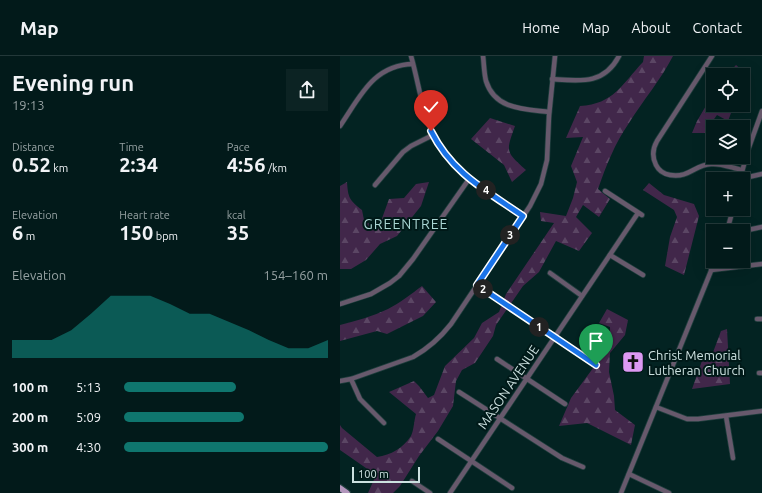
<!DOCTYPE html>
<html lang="en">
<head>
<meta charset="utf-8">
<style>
	body { margin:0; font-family:Ubuntu,sans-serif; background:#0c2323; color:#f1f3f6; height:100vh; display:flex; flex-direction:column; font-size:15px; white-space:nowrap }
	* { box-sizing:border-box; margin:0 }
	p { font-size:13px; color:#96a1a2 }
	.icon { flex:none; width:22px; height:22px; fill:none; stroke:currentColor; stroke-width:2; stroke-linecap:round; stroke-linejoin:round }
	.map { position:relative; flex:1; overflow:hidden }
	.panel { display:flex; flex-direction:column; background:#021a1a; width:340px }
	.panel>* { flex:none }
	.controls { position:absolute; left:366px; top:12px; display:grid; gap:8px }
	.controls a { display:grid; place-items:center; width:44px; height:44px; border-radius:0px; background:#021a1a; box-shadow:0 4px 16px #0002,0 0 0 1px #233839; font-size:20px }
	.scale { position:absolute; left:12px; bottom:10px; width:68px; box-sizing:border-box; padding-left:4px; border:2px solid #cce1e0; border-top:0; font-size:11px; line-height:14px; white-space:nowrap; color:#cce1e0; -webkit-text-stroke:3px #001918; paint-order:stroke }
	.pin { position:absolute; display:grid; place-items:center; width:34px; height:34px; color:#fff; margin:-41px -17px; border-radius:50% 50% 50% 0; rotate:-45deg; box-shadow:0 0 4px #0007 }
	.pin .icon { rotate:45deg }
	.km { position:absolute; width:20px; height:20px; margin:-10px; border-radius:50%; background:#222; color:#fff; font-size:11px; line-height:20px; text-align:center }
	.round { display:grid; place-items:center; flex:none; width:42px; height:42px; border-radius:0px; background:#0c2323 }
	.headline { display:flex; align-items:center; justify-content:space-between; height:68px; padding:0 12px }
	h1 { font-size:22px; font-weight:700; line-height:30px }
	.stats { display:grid; grid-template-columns:repeat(3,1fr); gap:6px; height:68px; padding:4px 12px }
	.stats div { display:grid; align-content:center }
	.stats b { font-size:20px; font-weight:700 }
	.stats small { font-size:11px; font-weight:400 }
	.stats p { font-size:11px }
	.chart { height:112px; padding:8px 12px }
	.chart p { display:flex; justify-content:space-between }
	.chart svg { width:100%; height:72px; margin-top:4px; fill:#0f766e; opacity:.7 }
	ul { padding:0 12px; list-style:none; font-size:13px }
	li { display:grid; grid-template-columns:64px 48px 1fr; align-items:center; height:30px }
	li i { height:10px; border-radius:5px; background:#0f766e }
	header { display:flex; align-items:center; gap:24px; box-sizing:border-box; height:56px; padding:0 20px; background:#021a1a; border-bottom:1px solid #233839 }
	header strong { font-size:19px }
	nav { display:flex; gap:22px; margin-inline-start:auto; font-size:14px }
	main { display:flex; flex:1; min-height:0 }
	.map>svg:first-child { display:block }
	.forest { fill:url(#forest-firs) }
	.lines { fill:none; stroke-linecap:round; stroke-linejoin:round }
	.minor-casing { stroke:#1f3e3d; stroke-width:6 }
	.major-casing { stroke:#1f3e3d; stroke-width:8 }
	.minor { stroke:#67596c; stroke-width:4.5 }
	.major { stroke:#b296bc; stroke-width:5.5 }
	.route-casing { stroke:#fff; stroke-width:8 }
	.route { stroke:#1a73e8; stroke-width:5 }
	.labels { text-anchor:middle; stroke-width:4; stroke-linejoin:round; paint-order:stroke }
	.poi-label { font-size:13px; fill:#cce1e0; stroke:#001918; text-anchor:start }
	.street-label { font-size:13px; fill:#cce1e0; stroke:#001918 }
	.neighbourhood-label { font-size:14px; letter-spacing:1px; fill:#a8d4d2; stroke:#001918 }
</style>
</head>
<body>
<header>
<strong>Map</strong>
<nav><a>Home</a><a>Map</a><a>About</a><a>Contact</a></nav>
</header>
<main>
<section class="panel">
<div class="headline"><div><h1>Evening run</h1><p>19:13</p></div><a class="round"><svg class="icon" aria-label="share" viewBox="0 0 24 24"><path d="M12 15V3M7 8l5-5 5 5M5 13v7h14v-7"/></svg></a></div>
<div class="stats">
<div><p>Distance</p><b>0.52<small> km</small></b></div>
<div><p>Time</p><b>2:34</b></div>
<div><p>Pace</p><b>4:56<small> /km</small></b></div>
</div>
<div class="stats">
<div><p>Elevation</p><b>6<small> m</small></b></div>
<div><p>Heart rate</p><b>150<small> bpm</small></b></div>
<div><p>kcal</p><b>35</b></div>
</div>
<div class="chart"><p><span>Elevation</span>154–160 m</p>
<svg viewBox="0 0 160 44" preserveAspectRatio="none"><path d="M0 44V33L10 33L20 33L30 27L40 17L50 6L60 6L70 6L80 11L90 17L100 17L110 22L120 27L130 33L140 38L150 38L160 33V44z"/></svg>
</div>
<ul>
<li><b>100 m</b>5:13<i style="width:55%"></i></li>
<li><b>200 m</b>5:09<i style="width:59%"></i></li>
<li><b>300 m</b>4:30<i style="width:100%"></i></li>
</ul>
</section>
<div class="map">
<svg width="422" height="437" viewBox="0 0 422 437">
	<defs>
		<pattern id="forest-firs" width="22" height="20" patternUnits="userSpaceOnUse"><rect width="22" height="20" fill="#41274a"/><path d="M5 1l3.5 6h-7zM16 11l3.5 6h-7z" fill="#5b4664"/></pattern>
	</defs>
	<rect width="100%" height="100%" fill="#032322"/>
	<!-- forest -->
	<g class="forest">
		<path d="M304,0h29c-13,25 -29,43 -44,67 -14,20 -23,43 -31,66l12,10 -11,18 -16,-12 -7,12 16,16 -13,18 -23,-10 -17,31 -16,14 -27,39 -3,11 -18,27 -13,7 -6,11 -3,25 -15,25 -19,25 -19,30 -7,7h-25l8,-18 -36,-25v-25l2,3 35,29c14,-2 26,-9 34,-21 3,-6 3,-16 5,-22l-27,-22 25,-11 5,5 9,12 6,-3 11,-29 29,-28 8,-15 17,-11 7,-18 48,-71 -13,-2 -1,-9 26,4 7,-18 4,-16 -6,-16 12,-29 -17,1 14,-32c34,-2 42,-22 63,-44z"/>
		<path d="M396,9l10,9 -3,8v-7h-16z"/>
		<path d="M373,38v11h21l-6,16 -11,-6 -8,11 -1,7h-16l5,-12z"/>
		<path d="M150,62l25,8c-9,26 -10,25 11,44l-14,12 -8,-17 -33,-26z"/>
		<path d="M7,126c1,15 2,18 15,28l2,10 7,5 9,-1 9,-25 15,-1 12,-14 13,-2 -8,24 -24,30 -17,8 -14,16 -15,9h-11v-83z"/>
		<path d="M309,127l15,12 30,9 5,12 -15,59 -19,-9 5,-29 7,-20 -3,-7 -31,-20z"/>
		<path d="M82,230l14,16 -13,14 -36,18 -10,-3 -37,10v-16c16,-4 33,-9 48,-16 12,-6 23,-15 34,-23z"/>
		<path d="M267,253l21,11 -3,15 -15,18 -1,19 5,24 1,14 20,15 -4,20 -44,-22 -28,3 12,-28 28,-38 11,-21v-12l-11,-4z"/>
		<path d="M387,273l3,55 -38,5 11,-31 9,-3 9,-24z"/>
	</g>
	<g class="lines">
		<!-- minor casing -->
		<g class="minor-casing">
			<g id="minor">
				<path d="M71,0c7,24 10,50 20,74 17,41 57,62 92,85"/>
				<path d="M143,0c1,8 1,17 3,25 9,29 39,28 63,31"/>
				<path d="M372,0l-55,85c-4,7 -5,16 -1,24 3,6 8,9 14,10 20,3 24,-10 41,-11 10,-1 21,4 31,6"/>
				<path d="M212,23c28,2 52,6 67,-23"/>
				<path d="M0,70c20,-29 33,-61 73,-62"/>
				<path d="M400,123l8,-29 14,-39"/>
				<path d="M400,123l22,-5"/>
				<path d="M35,129l28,-33 8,-6 22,-11"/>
				<path d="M265,135l37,24"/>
				<path d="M387,175l6,-22"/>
				<path d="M403,175l19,-4"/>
				<path d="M270,199l33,20"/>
				<path d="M371,214l51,-6"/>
				<path d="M210,217l32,23"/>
				<path d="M137,229l119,80"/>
				<path d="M0,248l31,-10 19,-11 9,-7 14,-17 56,-80"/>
				<path d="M417,263h5"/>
				<path d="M157,303l68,45"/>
				<path d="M419,317h3"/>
				<path d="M11,323l9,20 24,24"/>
				<path d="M0,325l11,-2 62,-22c16,-9 27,-19 38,-33l79,-118 11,-22 6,-24 2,-44 6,-60"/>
				<path d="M119,336l103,66 21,9"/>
				<path d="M316,351l31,12h11l64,-8"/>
				<path d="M386,360l7,42"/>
				<path d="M98,383l74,49"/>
				<path d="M289,418l40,19"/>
				<path d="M72,425l18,12"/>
				<path d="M110,437l188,-280"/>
				<path d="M281,437l94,-232"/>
			</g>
		</g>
		<!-- major casing -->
		<g class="major-casing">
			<path id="major" d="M0,432l7,5"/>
		</g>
		<!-- minor -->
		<use href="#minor" class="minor"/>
		<!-- major -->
		<use href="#major" class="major"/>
	</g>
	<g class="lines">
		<!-- route casing -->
		<g class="route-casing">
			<path id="route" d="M91,75c21,42 54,59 92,85l-46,69 119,80"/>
		</g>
		<!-- route -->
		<use href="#route" class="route"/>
	</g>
	<!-- icons -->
	<defs>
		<g id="church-square" transform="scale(1.15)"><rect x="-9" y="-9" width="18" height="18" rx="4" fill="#dd99f3" stroke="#001918"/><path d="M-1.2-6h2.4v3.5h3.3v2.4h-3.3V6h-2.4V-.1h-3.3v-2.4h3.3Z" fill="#111"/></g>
	</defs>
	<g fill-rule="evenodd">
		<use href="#church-square" x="293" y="306"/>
	</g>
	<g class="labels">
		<!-- poi labels -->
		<g class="poi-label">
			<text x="308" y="304">Christ Memorial<tspan x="308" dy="15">Lutheran Church</tspan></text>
		</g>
		<!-- street labels -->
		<g class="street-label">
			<text transform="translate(168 331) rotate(-56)" y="5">MASON AVENUE</text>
		</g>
		<!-- neighbourhood labels -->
		<g class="neighbourhood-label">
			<text x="66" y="173">GREENTREE</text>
		</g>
	</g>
</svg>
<div class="controls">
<a><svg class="icon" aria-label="locate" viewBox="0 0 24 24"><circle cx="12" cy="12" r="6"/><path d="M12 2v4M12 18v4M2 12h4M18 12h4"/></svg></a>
<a><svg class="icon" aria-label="layers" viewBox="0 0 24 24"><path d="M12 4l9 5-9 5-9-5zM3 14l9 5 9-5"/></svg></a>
<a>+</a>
<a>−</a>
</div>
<div class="scale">100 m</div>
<div class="pin" style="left:256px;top:309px;background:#1e9e55"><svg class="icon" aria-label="arrive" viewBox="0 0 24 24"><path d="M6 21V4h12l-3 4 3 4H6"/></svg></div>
<div class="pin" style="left:91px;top:75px;background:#d93025"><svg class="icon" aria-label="check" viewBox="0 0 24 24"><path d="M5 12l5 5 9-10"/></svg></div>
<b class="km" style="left:199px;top:271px">1</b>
<b class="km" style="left:143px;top:233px">2</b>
<b class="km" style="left:170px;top:179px">3</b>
<b class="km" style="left:146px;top:134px">4</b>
</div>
</main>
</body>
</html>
